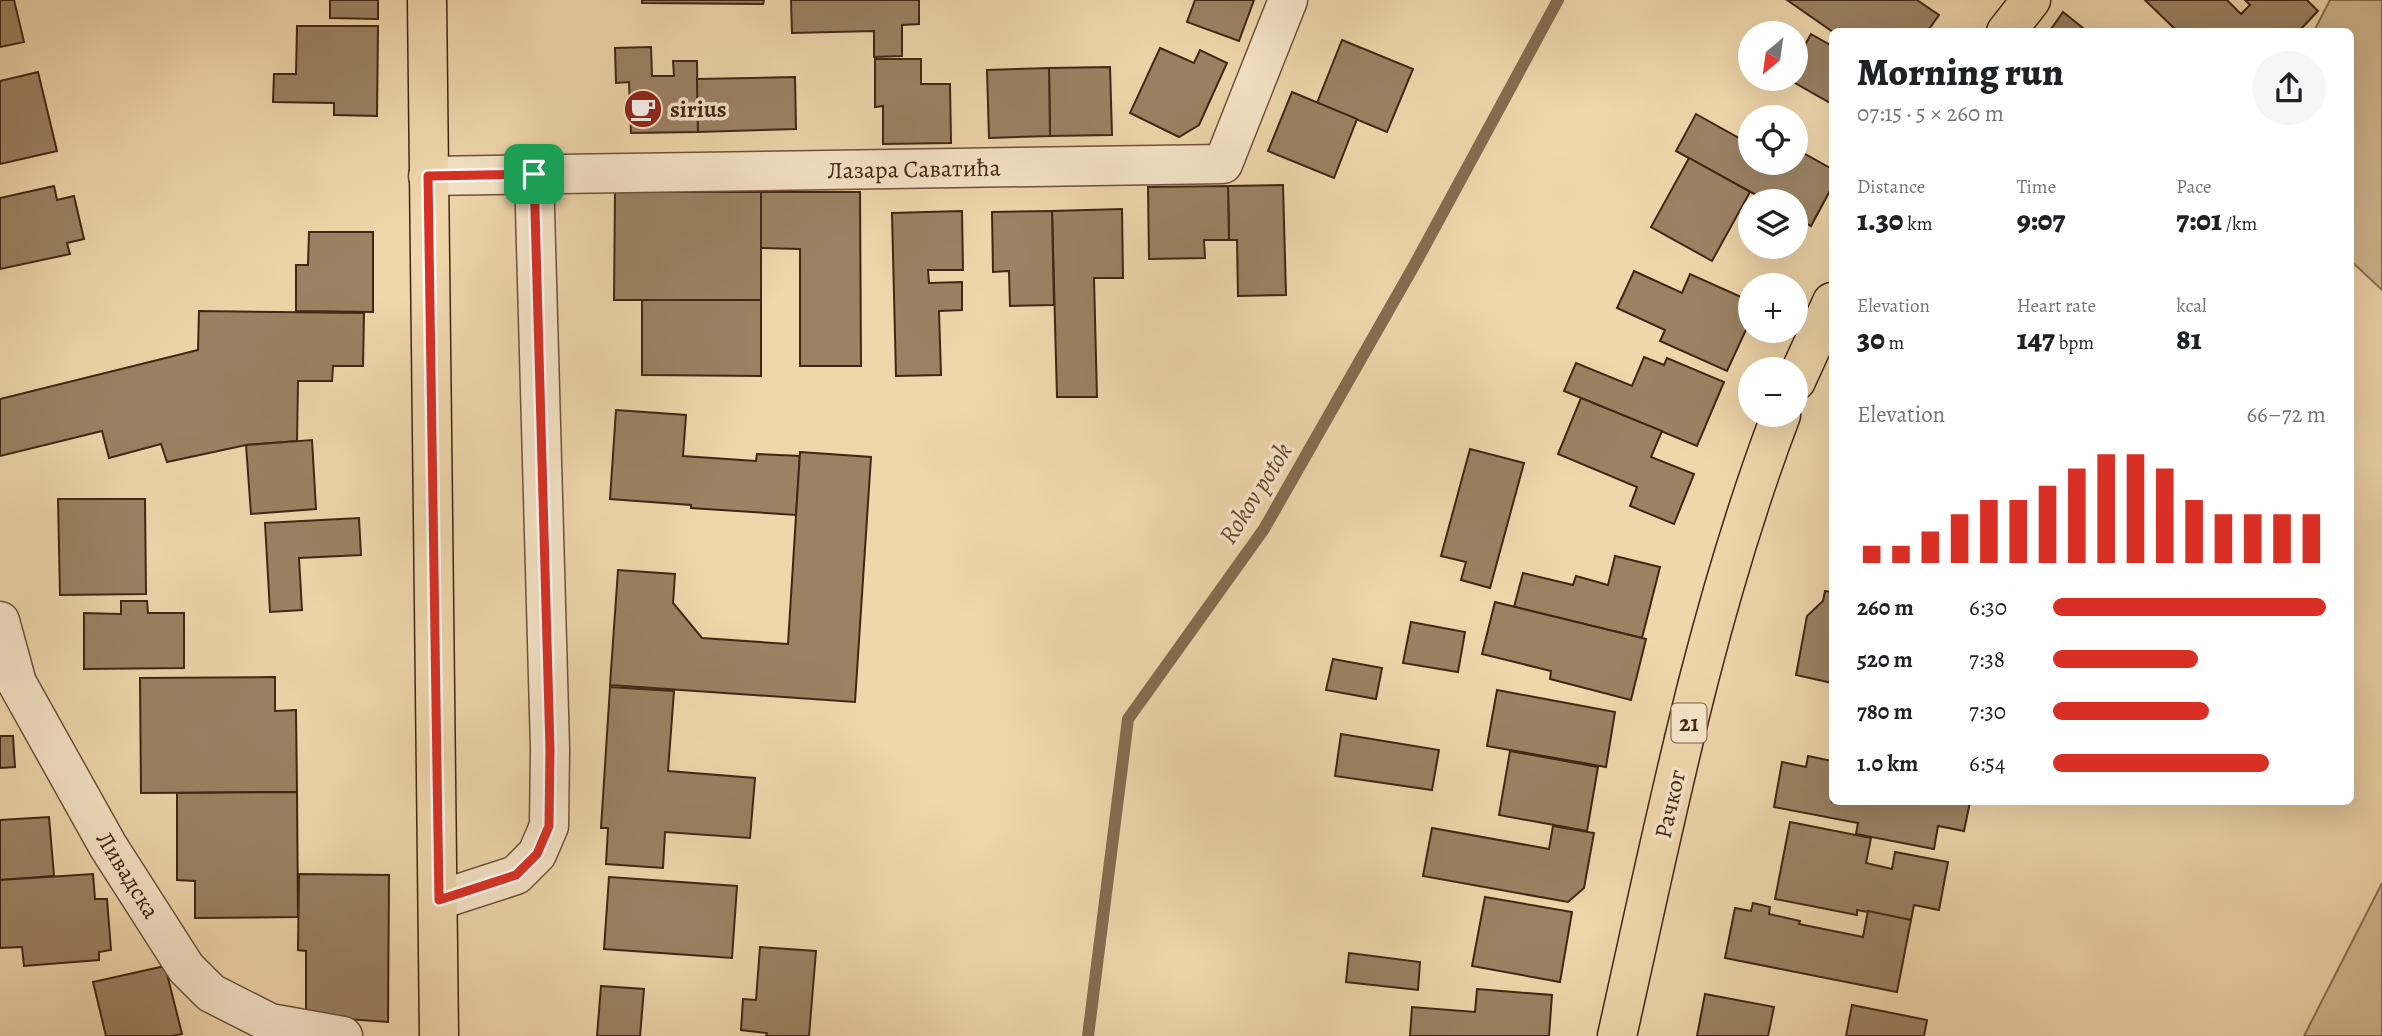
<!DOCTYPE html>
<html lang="en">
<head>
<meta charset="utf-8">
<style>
	body { margin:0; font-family:Alegreya,serif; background:#f6f6f6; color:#202124; height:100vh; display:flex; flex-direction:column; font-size:26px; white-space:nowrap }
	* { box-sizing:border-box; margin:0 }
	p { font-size:23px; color:#757577 }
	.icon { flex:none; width:38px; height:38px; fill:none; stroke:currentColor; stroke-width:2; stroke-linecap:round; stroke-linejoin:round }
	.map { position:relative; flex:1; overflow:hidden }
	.details { position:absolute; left:1829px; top:28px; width:525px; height:777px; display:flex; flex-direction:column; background:#fff; border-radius:10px; box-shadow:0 7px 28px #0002 }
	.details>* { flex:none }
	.needle { width:46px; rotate:209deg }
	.buttons { position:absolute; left:1738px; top:21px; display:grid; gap:14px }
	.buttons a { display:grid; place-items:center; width:70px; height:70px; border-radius:50%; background:#fff; box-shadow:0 7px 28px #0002; font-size:35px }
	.pin { position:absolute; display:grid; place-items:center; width:60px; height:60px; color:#fff; margin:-30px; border-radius:14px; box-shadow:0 4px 10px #0006 }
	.round { display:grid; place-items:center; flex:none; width:74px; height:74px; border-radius:37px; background:#f6f6f6 }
	.head { display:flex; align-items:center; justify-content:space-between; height:119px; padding:0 28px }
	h1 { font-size:38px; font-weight:800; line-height:52px }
	.stats { display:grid; grid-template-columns:repeat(3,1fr); gap:10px; height:119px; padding:7px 28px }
	.stats div { display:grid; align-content:center }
	.stats b { font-size:30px; font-weight:800 }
	.stats small { font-size:19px; font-weight:400 }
	.stats p { font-size:19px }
	.chart { height:196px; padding:14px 28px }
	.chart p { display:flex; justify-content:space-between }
	.chart svg { width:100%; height:126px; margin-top:7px; stroke:#d93025; stroke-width:6 }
	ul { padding:0 28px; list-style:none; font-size:23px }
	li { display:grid; grid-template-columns:112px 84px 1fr; align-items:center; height:52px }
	li i { height:18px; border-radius:9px; background:#d93025 }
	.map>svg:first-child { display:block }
	.green { fill:#d2b891; stroke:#8a6f52; stroke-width:2 }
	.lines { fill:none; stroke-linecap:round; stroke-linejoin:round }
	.stream { stroke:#866c50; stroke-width:12 }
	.building { fill:#9c8263; stroke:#422614; stroke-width:2 }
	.minor-casing { stroke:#6d523a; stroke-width:41 }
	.major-casing { stroke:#422614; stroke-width:41 }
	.minor { stroke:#f5e4c8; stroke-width:38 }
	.major { stroke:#efd6ab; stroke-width:38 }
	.route-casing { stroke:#fff; stroke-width:14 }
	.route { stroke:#d93025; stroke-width:9 }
	.labels { text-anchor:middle; stroke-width:7; stroke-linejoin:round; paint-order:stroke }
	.shield { fill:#f5e4c8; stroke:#785f4a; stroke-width:2 }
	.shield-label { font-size:23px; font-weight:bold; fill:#422614 }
	.poi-label { font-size:24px; font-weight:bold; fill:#422614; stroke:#f5e4c8; text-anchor:start }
	.street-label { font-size:24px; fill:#422614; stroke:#f5e4c8 }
	.water-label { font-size:26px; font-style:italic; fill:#644932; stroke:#f5e4c8 }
</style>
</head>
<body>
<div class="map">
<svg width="2382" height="1036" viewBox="0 0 2382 1036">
	<rect width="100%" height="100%" fill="#efd6ab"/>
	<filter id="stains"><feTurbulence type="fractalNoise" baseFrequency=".00286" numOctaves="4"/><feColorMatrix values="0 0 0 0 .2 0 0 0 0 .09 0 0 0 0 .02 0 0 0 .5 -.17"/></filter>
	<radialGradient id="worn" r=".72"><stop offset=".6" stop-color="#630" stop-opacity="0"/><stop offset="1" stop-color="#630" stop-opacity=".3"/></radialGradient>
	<!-- green -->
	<g class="green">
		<path d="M2330,0h52v290l-32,-30v-228l-36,-1z"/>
		<path d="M2382,883v153h-78z"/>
	</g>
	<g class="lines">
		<!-- stream -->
		<path class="stream" d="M1088,1036l40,-317 136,-190 151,-265 143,-264"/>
	</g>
	<!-- building -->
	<g class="building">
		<path d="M0,0h14l10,42 -24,5z"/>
		<path d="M330,0h48v19l-48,-1z"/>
		<path d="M642,0h122l-1,4 -121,-1z"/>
		<path d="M791,0h128v24l-17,1v31l-28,1v-26l-82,2z"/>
		<path d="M1195,0h59l-15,41 -52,-19z"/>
		<path d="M1787,0h130l22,15 -12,17h-94z"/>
		<path d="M2145,0h82l14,14 9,-9 -5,-5h62l11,11 -20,21h-120z"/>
		<path d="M2063,12l25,20h-39z"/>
		<path d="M297,26h81l-1,90 -43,-1v-12l-61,-1 1,-28h22z"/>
		<path d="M1811,34l21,12v58l-44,-25h8v-18z"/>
		<path d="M1342,40l71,29 -26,63 -70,-29z"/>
		<path d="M651,47l1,29h22l-1,-15h24l1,71 -67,1 -2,-51 -13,1 -1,-35z"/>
		<path d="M1160,48l34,15 6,-13 27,13 -28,62 -20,12 -49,-24z"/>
		<path d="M875,59h46v25h29l1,59 -68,1v-38l-8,1z"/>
		<path d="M1110,67l2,68 -62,1 -1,-68z"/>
		<path d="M1049,68l1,68 -61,2 -2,-68z"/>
		<path d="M38,72l19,79 -57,13v-83z"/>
		<path d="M795,77l1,52 -98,3 -1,-53z"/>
		<path d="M1292,92l65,27 -23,59 -66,-27z"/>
		<path d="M1696,114l52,29 2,-5v25h46v-14l36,20v18l-21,39 -15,-9v-16h-29l-91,-50z"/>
		<path d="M1689,158l61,34 -38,69 -61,-34z"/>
		<path d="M1283,185l3,110 -48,1 -1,-56h-8l-1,-54z"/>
		<path d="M54,186l3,14 17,-4 10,43 -17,4 3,11 -70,15v-71z"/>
		<path d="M1228,186l1,54h-25l1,18 -56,1 -1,-72z"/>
		<path d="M615,192h146v108h-147z"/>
		<path d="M761,192h99l1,174h-61v-117l-39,-1z"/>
		<path d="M1122,209l1,69h-29l3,119h-40l-5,-186z"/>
		<path d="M962,211l1,59h-35l1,13 33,-1v28l-23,1 2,64 -45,1 -4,-163z"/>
		<path d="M1052,211l2,94 -44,1 -1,-35 -16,1 -1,-60z"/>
		<path d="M309,232h64v80l-77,-1v-46h12z"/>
		<path d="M1634,271l48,22 8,-19 60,27v20l-23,50 -67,-30 5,-11 -48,-22z"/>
		<path d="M642,300h119v76l-119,-1z"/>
		<path d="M199,311l165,2 -1,53h-30l-1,15h-34l-1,60 -51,4 -79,17 -6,-18 -52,14 -7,-27 -102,25v-57l198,-49z"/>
		<path d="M1644,357l20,8 3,-7 57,24 -27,64 -133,-55 12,-28 56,23z"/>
		<path d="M1581,398l81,33 -11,26 43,17 -20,50 -44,-18 7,-19 -79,-33z"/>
		<path d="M616,410l70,5 -3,41 73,5 1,-7 43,2 -4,59 -105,-7v-3l-81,-6z"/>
		<path d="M312,440l4,69 -65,5 -5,-69z"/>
		<path d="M1470,449l54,14 -34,125 -29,-8 5,-18 -25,-6z"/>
		<path d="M800,452l71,5 -16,245 -245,-17 8,-115 57,4 -2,29 29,35 86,6z"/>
		<path d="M58,499h87l1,95 -86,1z"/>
		<path d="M359,518l2,37 -62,3 3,52 -32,2 -5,-89z"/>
		<path d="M1615,556l45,11 -18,71 -128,-31 9,-34 50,12 3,-9 32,9z"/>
		<path d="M1825,591l7,1v91l-36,-8 11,-59 16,-15z"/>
		<path d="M121,601h26l1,12h36v55l-100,1v-56l37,1z"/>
		<path d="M1495,602l151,37 -15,61 -81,-21 1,-8 -69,-17z"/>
		<path d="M1411,622l54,10 -7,40 -55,-9z"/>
		<path d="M1333,659l49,9 -6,31 -50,-9z"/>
		<path d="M275,677v34l21,-1 1,82 -156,1 -1,-115z"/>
		<path d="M610,687l64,4 -6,80 87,7 -5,60 -85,-6 -2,36 -57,-4 2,-36h-7z"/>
		<path d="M1497,690l118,22 -9,55 -119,-21z"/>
		<path d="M1341,734l98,16 -7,40 -97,-14z"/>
		<path d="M0,736h13l2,31 -15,1z"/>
		<path d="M1510,751l88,16 -11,64 -88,-16z"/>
		<path d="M1808,756l24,5v41h138l-6,29 -26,-5 -4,23 -78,-15 2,-11 -84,-16 8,-45 24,5z"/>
		<path d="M297,792l1,125 -103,1v-37l-18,-1v-87z"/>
		<path d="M49,817l5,59 -54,4v-60z"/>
		<path d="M1790,822l81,16 -5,25 26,6 3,-17 53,10 -9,48 -25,-5 -3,15 -54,-10v5l-82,-16z"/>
		<path d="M1553,826l41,7 -10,55 -16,14 -145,-26 9,-48 117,21z"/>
		<path d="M93,874l2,25h12l4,51 -12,2v8l-75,6 -2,-19 -22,1v-68z"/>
		<path d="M299,874l90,1 -1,147 -82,-6v-65l-8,-1z"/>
		<path d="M609,877l128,9 -5,72 -128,-9z"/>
		<path d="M1485,897l87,15 -12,70 -88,-16z"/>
		<path d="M1753,903l17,4 -1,7 31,7 -1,3 64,13 5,-26 43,9 -14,72 -172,-34 10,-50 16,3z"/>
		<path d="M760,947l56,4 -7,85h-43l1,-3 -26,-3 2,-31 13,1z"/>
		<path d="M1349,953l71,9 -2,28 -72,-8z"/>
		<path d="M165,966l17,68 -10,2h-66l-13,-54z"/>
		<path d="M601,986l43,3 -4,47h-43z"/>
		<path d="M1477,989l75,6 -3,41h-139l2,-29 63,5z"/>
		<path d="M1705,994l69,13 -6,29h-71z"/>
		<path d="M1852,1005l75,15 -3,16h-78z"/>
	</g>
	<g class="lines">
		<!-- minor casing -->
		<g class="minor-casing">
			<g id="minor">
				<path d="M428,176l795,-12 65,-164"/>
				<path d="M0,621l17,62 91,163 78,122 25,25 59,30 73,13"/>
				<path d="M439,900l77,-25 21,-21 12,-28 1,-77 -16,-575"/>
			</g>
		</g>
		<!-- major casing -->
		<g class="major-casing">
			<g id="major">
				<path d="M427,0l12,1036"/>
				<path d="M2006,32l25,-32"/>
				<path d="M1796,381l36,-79"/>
				<path d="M1617,1036c47,-209 88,-421 164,-621"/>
			</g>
		</g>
		<!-- minor -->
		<use href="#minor" class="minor"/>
		<!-- major -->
		<use href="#major" class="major"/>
	</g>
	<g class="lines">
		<!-- route casing -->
		<g class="route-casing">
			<path id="route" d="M534,174l16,575 -1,77 -12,28 -21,21 -77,25 -11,-724z"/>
		</g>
		<!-- route -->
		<use href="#route" class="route"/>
	</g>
	<!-- icons -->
	<defs>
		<g id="cafe-disc" transform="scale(2.0125)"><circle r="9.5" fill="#8f2418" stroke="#f5e4c8"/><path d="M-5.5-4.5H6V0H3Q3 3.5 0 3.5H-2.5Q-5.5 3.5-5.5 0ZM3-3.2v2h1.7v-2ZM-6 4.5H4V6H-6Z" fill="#fff"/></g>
	</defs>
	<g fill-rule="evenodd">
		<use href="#cafe-disc" x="643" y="109"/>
	</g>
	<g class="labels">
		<!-- shield labels -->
		<rect class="shield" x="1671.5" y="703.5" width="35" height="39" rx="5"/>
		<g class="shield-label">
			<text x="1689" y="731">21</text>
		</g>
		<!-- poi labels -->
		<g class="poi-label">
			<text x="670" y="117">sirius</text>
		</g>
		<!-- street labels -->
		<g class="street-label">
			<text transform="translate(914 169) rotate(-1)" y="8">Лазара Саватића</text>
			<text transform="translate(1670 804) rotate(-77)" y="8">Рачког</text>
			<text transform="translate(128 875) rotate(58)" y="8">Ливадска</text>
		</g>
		<!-- water labels -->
		<g class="water-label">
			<text transform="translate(1255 493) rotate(-58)" y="9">Rokov potok</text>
		</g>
	</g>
	<rect width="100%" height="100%" filter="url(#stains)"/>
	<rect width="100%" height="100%" fill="url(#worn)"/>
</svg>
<div class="buttons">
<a><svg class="needle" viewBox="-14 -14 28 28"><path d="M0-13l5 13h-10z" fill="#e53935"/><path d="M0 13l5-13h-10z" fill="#757577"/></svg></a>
<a><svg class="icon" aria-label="locate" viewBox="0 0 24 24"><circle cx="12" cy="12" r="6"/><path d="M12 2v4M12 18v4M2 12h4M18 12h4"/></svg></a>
<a><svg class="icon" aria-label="layers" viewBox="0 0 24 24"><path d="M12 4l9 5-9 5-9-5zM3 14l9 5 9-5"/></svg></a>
<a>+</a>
<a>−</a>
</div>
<div class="pin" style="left:534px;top:174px;background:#1e9e55"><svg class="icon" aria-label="arrive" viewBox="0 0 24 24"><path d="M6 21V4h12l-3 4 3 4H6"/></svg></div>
<section class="details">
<div class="head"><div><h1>Morning run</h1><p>07:15 · 5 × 260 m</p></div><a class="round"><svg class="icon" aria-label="share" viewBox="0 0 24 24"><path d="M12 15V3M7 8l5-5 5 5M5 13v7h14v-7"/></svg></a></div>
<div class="stats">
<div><p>Distance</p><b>1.30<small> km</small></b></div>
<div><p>Time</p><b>9:07</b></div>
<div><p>Pace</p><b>7:01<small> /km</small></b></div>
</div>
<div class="stats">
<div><p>Elevation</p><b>30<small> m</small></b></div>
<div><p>Heart rate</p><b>147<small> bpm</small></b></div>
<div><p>kcal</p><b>81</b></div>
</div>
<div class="chart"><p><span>Elevation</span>66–72 m</p>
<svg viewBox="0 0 160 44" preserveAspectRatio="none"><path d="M5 44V38M15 44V38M25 44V33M35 44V27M45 44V22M55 44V22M65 44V17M75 44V11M85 44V6M95 44V6M105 44V11M115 44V22M125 44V27M135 44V27M145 44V27M155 44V27"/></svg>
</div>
<ul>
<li><b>260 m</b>6:30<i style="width:100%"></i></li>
<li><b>520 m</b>7:38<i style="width:53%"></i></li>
<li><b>780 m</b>7:30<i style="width:57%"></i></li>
<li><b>1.0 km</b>6:54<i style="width:79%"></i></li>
</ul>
</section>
</div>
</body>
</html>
